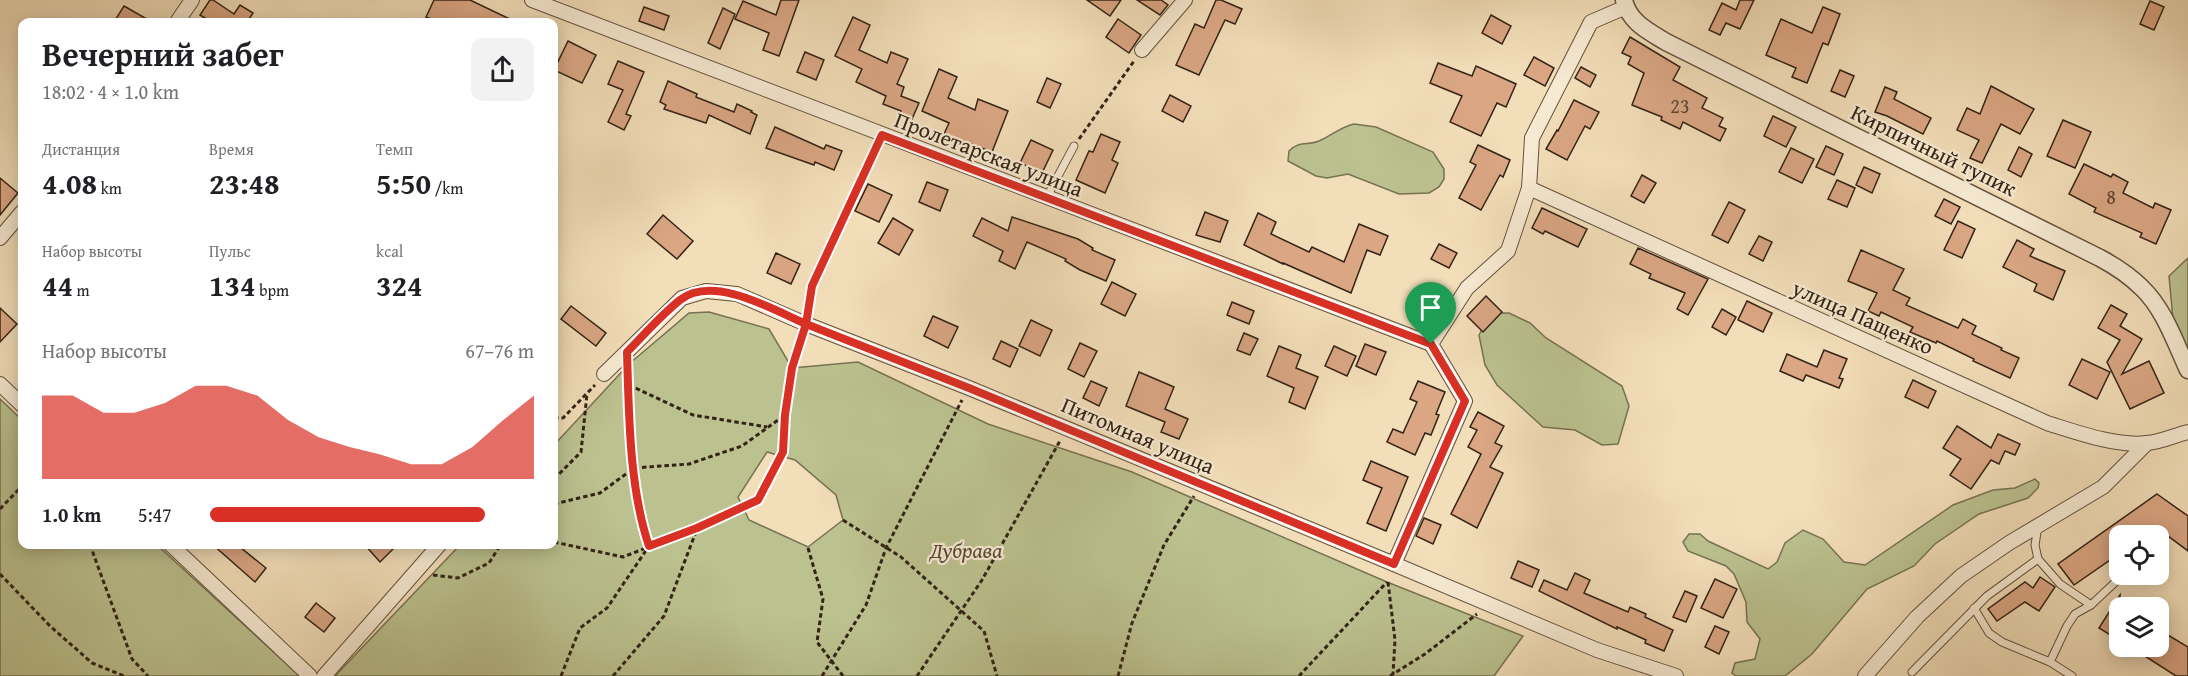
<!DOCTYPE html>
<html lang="ru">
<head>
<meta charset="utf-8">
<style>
	body { margin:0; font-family:"Gentium Book Plus",serif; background:#f2f2f2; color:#202124; height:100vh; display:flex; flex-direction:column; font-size:22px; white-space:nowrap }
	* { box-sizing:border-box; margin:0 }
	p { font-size:20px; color:#757577 }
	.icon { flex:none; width:33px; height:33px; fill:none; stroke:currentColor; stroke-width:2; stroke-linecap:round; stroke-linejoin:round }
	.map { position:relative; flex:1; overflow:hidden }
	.drawer { position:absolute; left:18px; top:18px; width:540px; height:531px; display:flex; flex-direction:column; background:#fff; border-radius:12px; box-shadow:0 3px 15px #0003 }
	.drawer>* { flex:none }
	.tools { position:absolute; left:2109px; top:525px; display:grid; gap:12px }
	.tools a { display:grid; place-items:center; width:60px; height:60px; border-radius:12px; background:#fff; box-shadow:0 3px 15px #0003; font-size:30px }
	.pin { position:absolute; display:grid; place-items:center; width:51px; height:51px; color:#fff; margin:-62px -26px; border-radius:50% 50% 50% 0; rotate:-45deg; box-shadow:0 0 6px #0007 }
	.pin .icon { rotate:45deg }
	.round { display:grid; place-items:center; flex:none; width:63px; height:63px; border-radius:12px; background:#f2f2f2 }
	.overview { display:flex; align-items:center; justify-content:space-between; height:102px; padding:0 24px }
	h1 { font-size:33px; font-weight:800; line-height:45px }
	.figures { display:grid; grid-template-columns:repeat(3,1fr); gap:9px; height:102px; padding:6px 24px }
	.figures div { display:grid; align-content:center }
	.figures b { font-size:30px; font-weight:800 }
	.figures small { font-size:16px; font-weight:400 }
	.figures p { font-size:16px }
	.chart { height:168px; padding:12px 24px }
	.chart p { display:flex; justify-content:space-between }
	.chart svg { width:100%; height:108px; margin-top:6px; fill:#d93025; opacity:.7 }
	ul { padding:0 24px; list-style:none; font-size:20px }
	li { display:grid; grid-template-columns:96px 72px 1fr; align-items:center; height:45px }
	li i { height:15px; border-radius:8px; background:#d93025 }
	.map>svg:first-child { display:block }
	.green { fill:#bbc18f; stroke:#777252; stroke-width:1.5; fill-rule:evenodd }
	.building { fill:#daa684; stroke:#332315; stroke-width:1.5 }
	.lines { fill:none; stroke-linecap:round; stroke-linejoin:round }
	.service-casing { stroke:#63523e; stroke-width:9 }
	.minor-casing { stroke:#63523e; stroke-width:16 }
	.tertiary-casing { stroke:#63523e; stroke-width:19 }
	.path { stroke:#332315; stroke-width:3; stroke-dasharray:4.5 3; stroke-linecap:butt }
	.service { stroke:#f7ead2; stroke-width:7 }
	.minor { stroke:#f7ead2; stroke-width:14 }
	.tertiary { stroke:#f7ead2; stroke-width:16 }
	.route-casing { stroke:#fff; stroke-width:12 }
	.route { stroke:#d93025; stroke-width:8 }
	.labels { text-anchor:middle; stroke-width:4.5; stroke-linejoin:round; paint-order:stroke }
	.number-label { font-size:20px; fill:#5d4431 }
	.street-label { font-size:22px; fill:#332315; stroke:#f7ead2 }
	.park-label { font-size:22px; font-style:italic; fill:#554a34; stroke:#f7ead2 }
</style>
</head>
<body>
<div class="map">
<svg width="2188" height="676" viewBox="0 0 2188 676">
	<rect width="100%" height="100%" fill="#f2deb9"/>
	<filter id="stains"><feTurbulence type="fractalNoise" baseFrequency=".00333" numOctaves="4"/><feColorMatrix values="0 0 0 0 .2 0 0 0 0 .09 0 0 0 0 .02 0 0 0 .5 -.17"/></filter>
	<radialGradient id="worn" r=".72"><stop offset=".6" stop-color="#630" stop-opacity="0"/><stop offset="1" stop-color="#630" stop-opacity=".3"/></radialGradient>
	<!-- green -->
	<g class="green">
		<path d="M1354,124l22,3 57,25 11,17v10l-5,8 -10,6 -30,1 -51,-20 -21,4 -11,-2 -28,-15 1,-10c11,-11 18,-5 30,-10 13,-6 22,-14 35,-17z"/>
		<path d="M2188,258v98l-15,-37 -4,-43z"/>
		<path d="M709,312l60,17 23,39 66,-6 130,62 144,48 255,110 136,54 -29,40h-1159l125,-131 94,-1v-99l75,-81 60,-51zM767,452l28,8 41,35 7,25 -35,27 -59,-27 -11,-23z"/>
		<path d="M1499,313h10l21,10 16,15 76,48 7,20 -11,38 -16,1 -27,-15 -32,-3 -46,-42 -12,-20 -6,-30 10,-18z"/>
		<path d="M0,399l22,21v124l135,1 143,131h-300z"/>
		<path d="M2035,479l4,4 -1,5 -10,10 -49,16 -44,30 -21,22 -47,23 -55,65 -27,22h-49l-4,-3 3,-10 20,-4 5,-20 -13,-17 -1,-20 -12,-28 -8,-8 -38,-15 -5,-9 6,-8h11l8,7 60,28 9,-7 8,-19 18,-13 20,9 21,23 21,3 88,-60 40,-15 22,-2z"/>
	</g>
	<!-- building -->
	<g class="building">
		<path d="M210,0h3l21,14 6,-9 13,8 -6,9h-36l-11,-7z"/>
		<path d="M434,0h36l46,22h-78l-12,-5z"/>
		<path d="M781,0h18l-20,56 -16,-6 6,-17 -34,-14 8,-18 33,14z"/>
		<path d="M1087,0h34l-11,16z"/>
		<path d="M1137,0h24l7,5 -8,10z"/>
		<path d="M1216,0h5l21,9 -7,15 -10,-4 -26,55 -23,-10 19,-41 9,4z"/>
		<path d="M1740,0h14l-14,29 -14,-6 -6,12 -11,-5 13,-27 14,7z"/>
		<path d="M2150,1l14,6 -10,23 -14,-6z"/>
		<path d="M124,6l28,16h-38z"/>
		<path d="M644,7l25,9 -5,14 -25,-9z"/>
		<path d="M1823,7l17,7 -12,31 -5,-2 -16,40 -15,-6 4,-9 -30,-13 15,-36 31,14z"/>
		<path d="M723,8l12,6 -15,35 -12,-6z"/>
		<path d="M1491,15l20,11 -9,18 -20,-11z"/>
		<path d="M853,17l17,8 -11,25 28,13 4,-11 17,7 -11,25 7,3 -3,9 18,7 -7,16 -12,-5 1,-3 -18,-7 3,-8 -30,-14 6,-13 -27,-13z"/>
		<path d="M1118,19l23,16 -12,18 -23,-16z"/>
		<path d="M1630,37l50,30 -7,13 34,18 -5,10 21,10 -4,8 7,3 -6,12 -37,-19 -3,7 -19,-9 1,-3 -30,-12 12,-32 -16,-9 3,-7 -9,-4z"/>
		<path d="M568,41l28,14 -14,28 -28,-13z"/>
		<path d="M805,52l19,8 -8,20 -19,-8z"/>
		<path d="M1534,57l20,11 -9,18 -21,-11z"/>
		<path d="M618,61l26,11 -18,42 5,2 -7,14 -16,-8 15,-32 -15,-6z"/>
		<path d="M1438,63l34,13 4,-10 40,18 -10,23 -9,-4 -16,33 -31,-14 12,-26 -32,-13z"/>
		<path d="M1581,67l15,8 -6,12 -15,-9z"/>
		<path d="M939,69l18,8 -9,21 27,12 3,-11 30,12 -16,41 -48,-18 5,-11 -27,-12z"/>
		<path d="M1840,70l14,6 -9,21 -14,-6z"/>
		<path d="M1047,78l14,6 -11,24 -13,-6z"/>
		<path d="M668,81l29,13 -1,3 38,15 3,-8 15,7 -1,1 6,3 -7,19 -41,-19 -3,8 -42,-14 2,-4 -6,-3z"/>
		<path d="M1991,86l43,23 -14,25 -19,-10 -19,39 -12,-5 9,-18 -22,-10 10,-22 13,6z"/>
		<path d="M1885,87l12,5 -3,7 37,19 -8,16 -36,-18 -12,-4z"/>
		<path d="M1170,95l21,11 -8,16 -21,-11z"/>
		<path d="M1574,100l25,12 -9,17 -5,-3 -18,34 -21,-11 11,-19 1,1z"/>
		<path d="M1773,116l23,11 -10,20 -22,-11z"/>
		<path d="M2063,120l28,12 -16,36 -28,-12z"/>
		<path d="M775,127l49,22 2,-4 16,6 -8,19 -19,-8 -1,3 -48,-17z"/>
		<path d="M1101,134l19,8 -8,18 6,3 -13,30 -29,-13 13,-29 4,1z"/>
		<path d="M1031,140l22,10 -11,23 -22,-10z"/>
		<path d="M1478,145l32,15 -7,17 -3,-2 -19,35 -22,-12 17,-33 -6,-3z"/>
		<path d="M1826,146l17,8 -9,21 -18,-8z"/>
		<path d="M2019,147l13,7 -11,23 -13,-7z"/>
		<path d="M1791,148l23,11 -12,24 -23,-11z"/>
		<path d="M2084,164l27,13 2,-3 15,8 -5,11 30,15 2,-5 16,7 -15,34 -16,-7 2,-4 -48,-21 2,-4 -27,-14z"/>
		<path d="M1864,167l16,7 -8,19 -16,-8z"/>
		<path d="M1642,175l14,8 -12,20 -13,-7z"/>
		<path d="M0,178l18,15 -18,22z"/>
		<path d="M1837,180l18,8 -8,19 -19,-8z"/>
		<path d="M927,182l21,8 -8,21 -21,-9z"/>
		<path d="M868,184l24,11 -13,27 -24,-11z"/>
		<path d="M1944,199l16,8 -9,17 -16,-8z"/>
		<path d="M1729,202l16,8 -17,33 -16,-8z"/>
		<path d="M1542,208l45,21 -9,18 -33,-16 -2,3 -11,-6z"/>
		<path d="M1205,212l23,9 -8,21 -24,-7z"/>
		<path d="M1258,213l18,9 -5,12 38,18 3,-5 32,15 15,-38 29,12 -8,19 -13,-5 -16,43 -68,-30v1l-39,-19z"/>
		<path d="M663,215l30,26 -16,18 -30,-25z"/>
		<path d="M1012,217l66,22 15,9 -1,2 23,10 -9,21 -26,-11 -15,-9 1,-2 -39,-17 -12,27 -16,-8 4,-10 -30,-15 9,-18 26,13z"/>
		<path d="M893,218l20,12 -14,25 -21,-12z"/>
		<path d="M1958,221l17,8 -13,29 -18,-8z"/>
		<path d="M1759,236l13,6 -9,19 -14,-7z"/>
		<path d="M2017,240l17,9 -4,7 35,15 -12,29 -19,-9 3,-7 -34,-17z"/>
		<path d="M1439,244l18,9 -8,15 -18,-9z"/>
		<path d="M1638,248l70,31 -20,36 -11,-6 8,-16 -36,-15 2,-4 -21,-10z"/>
		<path d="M1861,250l43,19 -11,21 17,8 -4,7 52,23 5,-9 13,7 -4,8 30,14 -1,2 18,8 -9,20 -37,-17 1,-2 -37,-18 -1,2 -26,-11 3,-5 -32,-15 -2,4 -11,-5 9,-18 -29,-12z"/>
		<path d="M776,253l24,11 -9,20 -24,-11z"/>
		<path d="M1112,282l24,12 -11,22 -24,-12z"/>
		<path d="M1420,291l21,8 -9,22 -20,-8z"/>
		<path d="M1486,296l16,16 -19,20 -16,-16z"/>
		<path d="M1747,301l25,12 -9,19 -25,-12z"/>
		<path d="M1232,302l22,9 -5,13 -22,-9z"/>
		<path d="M2111,305l16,9 -7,12 22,13 -20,35 27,-13 15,32 -34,16 -23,-47 13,-22 -22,-12z"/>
		<path d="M571,306l35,27 -10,13 -35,-27z"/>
		<path d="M0,308l17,16 -17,18z"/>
		<path d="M1722,309l14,8 -10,18 -14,-8z"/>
		<path d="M933,316l25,11 -10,21 -24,-12z"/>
		<path d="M1031,320l21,10 -12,26 -21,-10z"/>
		<path d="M1244,333l14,6 -8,16 -13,-5z"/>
		<path d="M1001,341l17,8 -8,18 -17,-8z"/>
		<path d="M1080,343l17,8 -13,26 -16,-8z"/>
		<path d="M1365,344l21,8 -10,23 -20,-9z"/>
		<path d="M1279,346l22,9 -5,13 22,9 -13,32 -16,-7 5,-14 -27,-12z"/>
		<path d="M1334,346l22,10 -9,20 -22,-10z"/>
		<path d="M1824,350l23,9 -8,19 4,1 -4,9 -33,-13 -3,6 -23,-10 7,-17 30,13z"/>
		<path d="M2082,359l28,13 -13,27 -28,-14z"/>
		<path d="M1139,372l35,15 -9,22 23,10 -9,20 -18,-7 4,-10 -39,-16z"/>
		<path d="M1913,380l23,11 -8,17 -23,-11z"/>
		<path d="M1091,381l16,7 -8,18 -16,-8z"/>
		<path d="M1418,381l27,11 -9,22 3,1 -8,20 -6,-2 -10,22 -28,-13 6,-13 10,4 14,-31 -7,-3z"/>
		<path d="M1478,412l26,14 -9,17 7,3 -12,21 13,6 -26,55 -26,-14 30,-60 -13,-7 9,-17 -7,-3z"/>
		<path d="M1957,426l34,22 7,-14 22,10 -5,11 -10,-4 -6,13 -8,-4 -20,29 -21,-14 11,-16 -18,-11z"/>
		<path d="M1371,461l37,16 -22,54 -19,-8 15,-35 -19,-8z"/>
		<path d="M2157,494l31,22v35l-32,-24 -12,9h-24v17l-46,32 -16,-21z"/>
		<path d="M1424,518l17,7 -8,19 -17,-8z"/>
		<path d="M212,544h24l30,24 -11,14z"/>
		<path d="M364,544h34l-18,18z"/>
		<path d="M1518,561l21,9 -7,17 -21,-9z"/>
		<path d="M1575,573l15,7 -6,13 44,19 2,-5 16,7 -1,3 28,13 -9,21 -19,-8 1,-3 -29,-13v2l-78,-38 5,-11 23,10z"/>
		<path d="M2040,577l15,10 -16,24 -14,-9 -28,19 -9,-12 37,-27 8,6z"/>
		<path d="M1715,579l22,10 -14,29 -22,-10z"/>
		<path d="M1685,591l12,5 -11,26 -13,-5z"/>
		<path d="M2120,595v46l-21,-13z"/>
		<path d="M316,603l19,15 -11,14 -19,-15z"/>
		<path d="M1715,626l14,6 -10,22 -14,-7z"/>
		<path d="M2158,629l30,18v29h-12l-47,-30h29z"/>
	</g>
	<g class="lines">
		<!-- service casing -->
		<g class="service-casing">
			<g id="service">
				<path d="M1048,199l3,-10 23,-43"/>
				<path d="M2038,526l-3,19 3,14 22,25 31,21 33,-31"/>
				<path d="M1974,608l15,25 13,9 48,20 22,14"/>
				<path d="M2050,662l17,-36 8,-12 16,-9"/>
				<path d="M1912,672l75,-76 51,-37"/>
			</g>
		</g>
		<!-- minor casing -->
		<g class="minor-casing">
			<g id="minor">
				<path d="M532,0l899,344"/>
				<path d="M177,22l15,-22"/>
				<path d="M1142,50l43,-50"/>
				<path d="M1529,188l518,235c29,9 70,24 100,20 14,-1 28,-8 41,-11"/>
				<path d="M0,238l22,-26"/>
				<path d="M604,374l78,-76 24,-7 31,3 69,30 163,64 425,176 203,86 79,26"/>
				<path d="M0,384l22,21"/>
				<path d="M170,544l140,132"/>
				<path d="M1394,564l71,-163 -34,-57 36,-56 41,-37 21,-63 3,-50 59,-116 35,-15"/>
				<path d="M324,676l116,-132"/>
				<path d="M1865,676l52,-59 44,-41 48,-33 94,-56 44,-44"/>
			</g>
		</g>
		<!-- tertiary casing -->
		<g class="tertiary-casing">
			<path id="tertiary" d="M1624,0c5,22 24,31 42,42l434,216c15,8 29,17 42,30 22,21 33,54 46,82"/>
		</g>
		<!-- path -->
		<g class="path">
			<path d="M1079,139l55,-78"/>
			<path d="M808,310l4,-24 65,-140"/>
			<path d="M629,385l64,30 74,12"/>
			<path d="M554,418h9l32,-33"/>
			<path d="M554,479l27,-27 6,-58"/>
			<path d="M554,504l46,-11 34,-25 55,-4 53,-18 43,-31"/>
			<path d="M0,509l22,-23"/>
			<path d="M843,520l58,37 83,74 13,45"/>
			<path d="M554,542l69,15 74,-29 60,-28 26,-48 2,-37 7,-47 10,-31"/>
			<path d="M93,544v9l39,106 16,17"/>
			<path d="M808,548l15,51 -6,43 26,34"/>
			<path d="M0,574l50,52 42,37 32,13"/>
			<path d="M433,575l25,3 31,-15 12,-19"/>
			<path d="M1388,582l7,58 -2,34"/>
			<path d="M561,676l19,-48 27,-20 42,-62c-19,-53 -20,-117 -21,-174"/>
			<path d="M613,676l51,-60 33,-87"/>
			<path d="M822,676l44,-71 20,-57 76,-148"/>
			<path d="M917,676l65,-96 79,-141"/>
			<path d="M1118,676l14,-53 32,-78 30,-49"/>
			<path d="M1299,676l88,-94"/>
			<path d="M1390,676l35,-22 52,-40"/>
		</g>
		<!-- service -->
		<use href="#service" class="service"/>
		<!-- minor -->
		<use href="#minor" class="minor"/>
		<!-- tertiary -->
		<use href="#tertiary" class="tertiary"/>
	</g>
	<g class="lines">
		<!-- route casing -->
		<g class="route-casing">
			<path id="route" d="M1431,344l-549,-209 -70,151 -6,38c-32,-14 -93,-50 -126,-24 -19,15 -36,35 -53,52 2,62 2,135 22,194l48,-18 61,-28 25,-48 2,-37 7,-47 14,-44 163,64 425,176 71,-163 -34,-57"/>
		</g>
		<!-- route -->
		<use href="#route" class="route"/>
	</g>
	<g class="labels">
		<!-- number labels -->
		<g class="number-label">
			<text x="1680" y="113">23</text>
			<text x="2111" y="204">8</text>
		</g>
		<!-- street labels -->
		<g class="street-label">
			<text transform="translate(1934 150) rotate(26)" y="8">Кирпичный тупик</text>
			<text transform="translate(989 154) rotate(21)" y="8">Пролетарская улица</text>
			<text transform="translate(1863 317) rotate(24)" y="8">улица Пащенко</text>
			<text transform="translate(1138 435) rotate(23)" y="8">Питомная улица</text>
		</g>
		<!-- park labels -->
		<g class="park-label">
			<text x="966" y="558">Дубрава</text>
		</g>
	</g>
	<rect width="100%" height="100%" filter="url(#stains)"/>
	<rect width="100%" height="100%" fill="url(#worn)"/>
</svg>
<div class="tools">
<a><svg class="icon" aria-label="locate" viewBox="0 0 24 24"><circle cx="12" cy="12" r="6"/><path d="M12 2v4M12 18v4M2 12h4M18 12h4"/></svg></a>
<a><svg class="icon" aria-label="layers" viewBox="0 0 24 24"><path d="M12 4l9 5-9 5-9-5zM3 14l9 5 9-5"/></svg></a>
</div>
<div class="pin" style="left:1431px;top:344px;background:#1e9e55"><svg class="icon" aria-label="arrive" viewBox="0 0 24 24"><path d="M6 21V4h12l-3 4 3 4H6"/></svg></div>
<section class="drawer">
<div class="overview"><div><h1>Вечерний забег</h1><p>18:02 · 4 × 1.0 km</p></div><a class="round"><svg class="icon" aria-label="share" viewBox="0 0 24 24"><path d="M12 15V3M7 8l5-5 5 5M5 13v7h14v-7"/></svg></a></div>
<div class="figures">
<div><p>Дистанция</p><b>4.08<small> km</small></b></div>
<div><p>Время</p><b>23:48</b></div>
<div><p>Темп</p><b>5:50<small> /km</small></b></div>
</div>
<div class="figures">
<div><p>Набор высоты</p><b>44<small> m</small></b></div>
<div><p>Пульс</p><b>134<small> bpm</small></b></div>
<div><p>kcal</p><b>324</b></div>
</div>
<div class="chart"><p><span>Набор высоты</span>67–76 m</p>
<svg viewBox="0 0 160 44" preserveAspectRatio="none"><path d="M0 44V10L10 10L20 17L30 17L40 13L50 6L60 6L70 10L80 20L90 27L100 31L110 34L120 38L130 38L140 31L150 20L160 10V44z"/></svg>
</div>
<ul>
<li><b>1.0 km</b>5:47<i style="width:85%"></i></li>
</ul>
</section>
</div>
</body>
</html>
